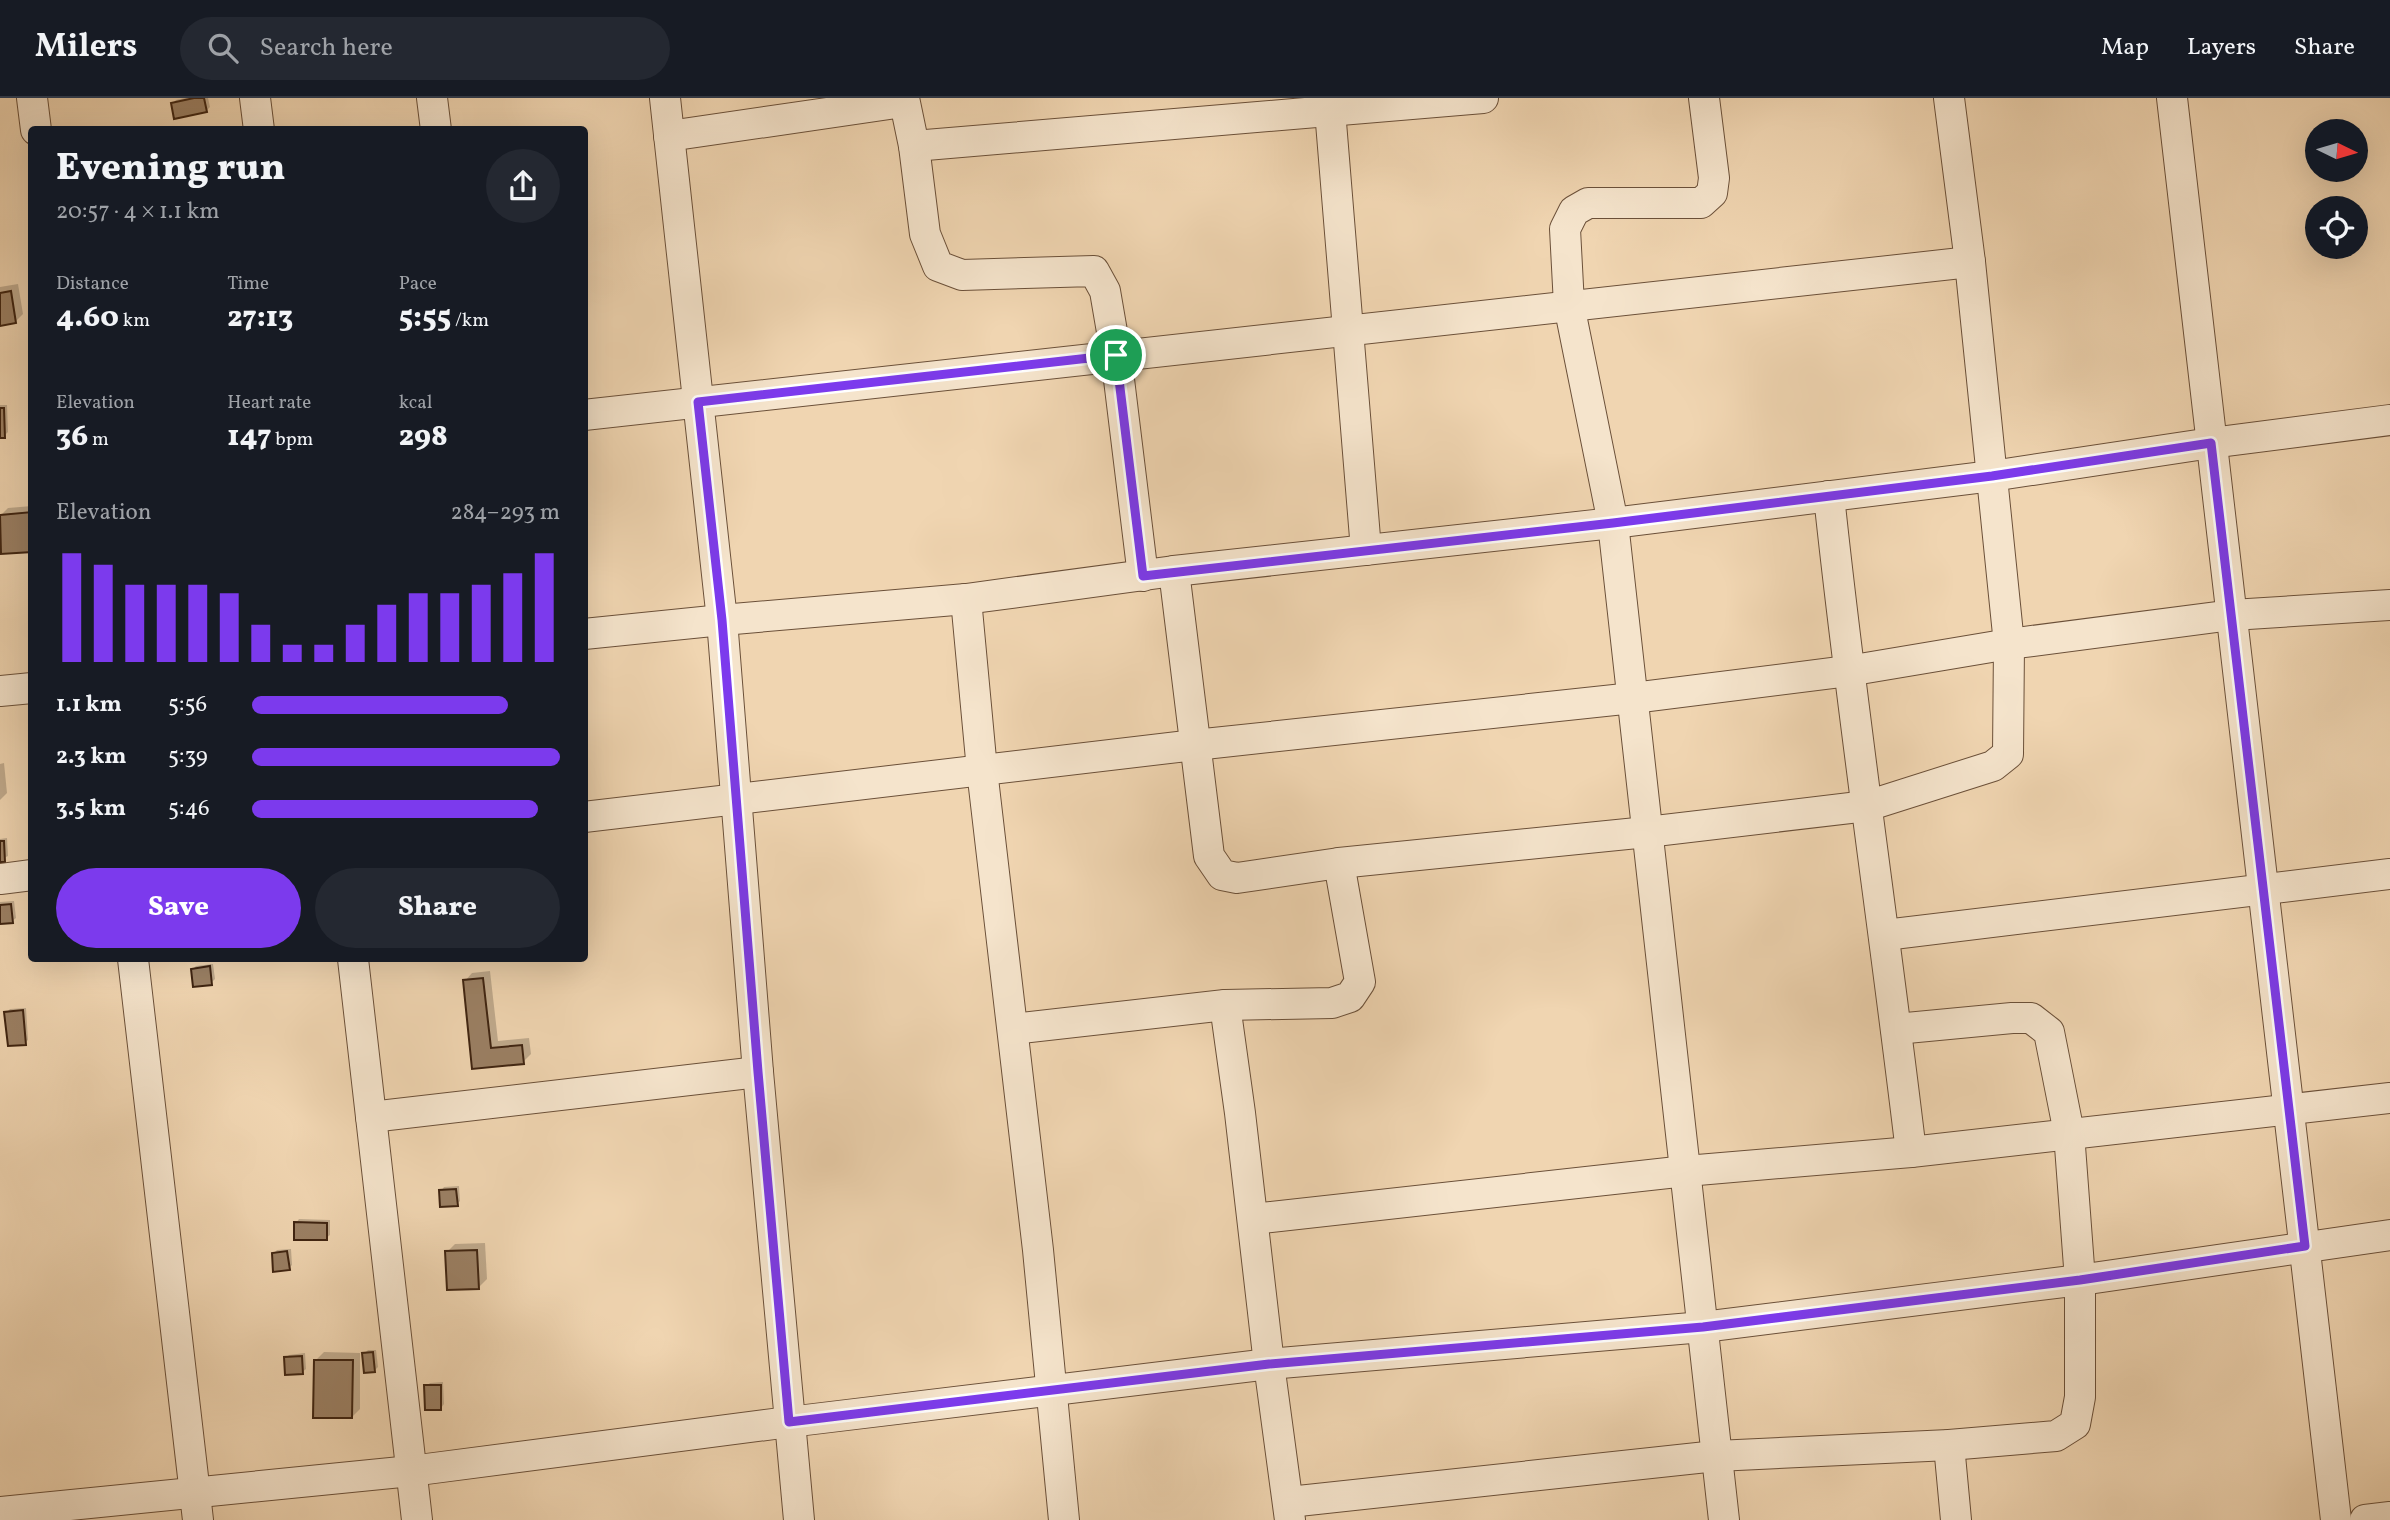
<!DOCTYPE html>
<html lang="en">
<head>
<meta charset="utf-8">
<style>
	body { margin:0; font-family:Vollkorn,serif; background:#242831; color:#f1f3f6; height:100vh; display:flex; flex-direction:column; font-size:26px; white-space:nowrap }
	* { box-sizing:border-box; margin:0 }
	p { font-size:23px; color:#9ea1a6 }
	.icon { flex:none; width:38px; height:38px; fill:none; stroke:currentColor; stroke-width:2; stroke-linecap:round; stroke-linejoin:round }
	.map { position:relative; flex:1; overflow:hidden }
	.panel { position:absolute; left:28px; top:28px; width:560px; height:836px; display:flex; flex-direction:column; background:#171b24; border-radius:7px; box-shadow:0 7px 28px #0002 }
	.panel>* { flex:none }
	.needle { width:46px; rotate:95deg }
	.controls { position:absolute; left:2305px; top:21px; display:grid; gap:14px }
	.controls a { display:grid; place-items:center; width:63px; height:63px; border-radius:50%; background:#171b24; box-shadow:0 7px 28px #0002; font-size:35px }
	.pin { position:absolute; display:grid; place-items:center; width:60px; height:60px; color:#fff; margin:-30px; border:4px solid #fff; border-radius:50%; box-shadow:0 2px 7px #0007 }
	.round { display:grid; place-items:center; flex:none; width:74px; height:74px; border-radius:37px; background:#242831 }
	.headline { display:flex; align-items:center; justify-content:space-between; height:119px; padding:0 28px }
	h1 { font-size:38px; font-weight:800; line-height:52px }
	.stats { display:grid; grid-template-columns:repeat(3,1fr); gap:10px; height:119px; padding:7px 28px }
	.stats div { display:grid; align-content:center }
	.stats b { font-size:30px; font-weight:800 }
	.stats small { font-size:19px; font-weight:400 }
	.stats p { font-size:19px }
	.chart { height:196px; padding:14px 28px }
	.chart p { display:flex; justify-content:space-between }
	.chart svg { width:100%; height:126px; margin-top:7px; stroke:#7c3aed; stroke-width:6 }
	.primary-button { display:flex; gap:14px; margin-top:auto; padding:14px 28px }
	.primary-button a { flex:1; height:80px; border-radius:42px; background:#7c3aed; color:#fff; font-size:28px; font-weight:800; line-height:80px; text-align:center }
	.primary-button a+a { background:#242831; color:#f1f3f6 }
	ul { padding:0 28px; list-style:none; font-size:23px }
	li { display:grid; grid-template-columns:112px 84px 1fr; align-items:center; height:52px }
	li i { height:18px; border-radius:9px; background:#7c3aed }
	header { display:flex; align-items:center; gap:42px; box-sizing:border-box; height:98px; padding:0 35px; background:#171b24; border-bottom:2px solid #363941 }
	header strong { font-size:33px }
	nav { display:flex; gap:38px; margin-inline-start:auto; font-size:24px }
	.search { width:490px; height:63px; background:#242831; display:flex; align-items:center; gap:18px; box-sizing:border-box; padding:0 24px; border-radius:38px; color:#9ea1a6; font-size:26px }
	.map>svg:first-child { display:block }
	.shadow { fill:#0003 }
	.building { fill:#9b8064; stroke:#3f2411; stroke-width:2 }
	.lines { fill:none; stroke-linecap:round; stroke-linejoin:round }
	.minor-casing { stroke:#6b5039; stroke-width:32 }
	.minor { stroke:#f5e4cc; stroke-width:30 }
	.route-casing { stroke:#fff; stroke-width:14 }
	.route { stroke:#7c3aed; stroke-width:9 }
</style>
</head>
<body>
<header>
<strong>Milers</strong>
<div class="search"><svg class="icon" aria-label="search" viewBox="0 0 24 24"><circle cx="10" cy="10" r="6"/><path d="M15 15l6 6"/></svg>Search here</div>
<nav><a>Map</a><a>Layers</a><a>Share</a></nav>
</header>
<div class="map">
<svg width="2390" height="1422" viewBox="0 0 2390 1422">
	<rect width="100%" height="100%" fill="#f0d5b1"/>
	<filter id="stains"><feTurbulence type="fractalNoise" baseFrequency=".00286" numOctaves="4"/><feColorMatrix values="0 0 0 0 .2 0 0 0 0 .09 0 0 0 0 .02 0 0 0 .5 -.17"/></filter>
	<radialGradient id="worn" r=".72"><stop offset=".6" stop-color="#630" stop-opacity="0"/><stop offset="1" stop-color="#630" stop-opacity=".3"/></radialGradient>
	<!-- shadow -->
	<g class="shadow">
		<path d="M185,0h23l2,9 -4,4 -33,-8 3,-3z"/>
		<path d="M18,186l5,30 -8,8 -15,2v-37z"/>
		<path d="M0,307h7l1,27 -4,4h-4z"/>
		<path d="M32,408v44l-32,-34 8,-8z"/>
		<path d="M4,665l3,30 -7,7v-36z"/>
		<path d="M7,740l1,18 -8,4v-21z"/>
		<path d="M14,803l2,17 -4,3 -12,1v-20z"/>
		<path d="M213,866l2,15 -4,4 -19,-13 4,-4z"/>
		<path d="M490,873l8,70 31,-3 2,16 -8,8 -49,5 -9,-86 7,-8z"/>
		<path d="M26,910l2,32 -3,3 -19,-30 4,-4z"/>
		<path d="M459,1088l1,15 -3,3 -16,-13 3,-4z"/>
		<path d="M299,1121l31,1v15l-4,3 -30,-15z"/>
		<path d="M485,1145l2,36 -8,8 -32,-35 8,-8z"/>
		<path d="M291,1151l1,16 -3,3 -16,-14 4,-4z"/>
		<path d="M368,1252h8l2,17 -4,4 -10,-17z"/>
		<path d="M324,1254l36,1v56l-8,8 -36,-57z"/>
		<path d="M305,1255l1,16 -4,3 -16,-14 3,-3z"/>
		<path d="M443,1284l1,22 -3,4 -15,-22 4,-3z"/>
	</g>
	<!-- building -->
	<g class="building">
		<path d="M194,0h10l3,14 -33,7 -3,-16z"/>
		<path d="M11,193l5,32 -16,3v-33z"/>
		<path d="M0,310h4l1,30h-5z"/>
		<path d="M32,414v40l-31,2 -1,-39z"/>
		<path d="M0,743h4l1,21h-5z"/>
		<path d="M11,806l2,19 -13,1v-19z"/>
		<path d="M210,868l2,19 -19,2 -2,-18z"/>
		<path d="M483,880l8,70 31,-3 2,19 -52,5 -9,-89z"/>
		<path d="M23,912l3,35 -18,1 -4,-34z"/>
		<path d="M456,1091l2,17 -18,1 -1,-17z"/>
		<path d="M294,1124l33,1v17h-33z"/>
		<path d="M477,1152l2,39 -32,1 -2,-39z"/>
		<path d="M287,1153l3,19 -17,2 -1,-19z"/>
		<path d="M373,1254l2,20 -11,1 -2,-20z"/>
		<path d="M302,1258l1,18 -18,1 -1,-18z"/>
		<path d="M314,1262h39l-1,58h-39z"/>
		<path d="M424,1287h17v25h-16z"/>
	</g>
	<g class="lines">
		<!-- minor casing -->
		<g class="minor-casing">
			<g id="minor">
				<path d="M32,0l4,32"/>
				<path d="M255,0l4,32"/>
				<path d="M432,0l4,32"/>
				<path d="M665,0l57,522 36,452 41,448"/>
				<path d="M904,0l10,48 11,88 13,32 24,9 132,-4 11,20 11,64 27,221"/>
				<path d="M1329,0l37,452"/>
				<path d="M1704,0l10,80 -2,15 -11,10h-113l-14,8 -9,18 4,76 44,218 111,997"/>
				<path d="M2172,0l164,1422"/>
				<path d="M669,38l234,-34"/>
				<path d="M914,48l569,-48"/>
				<path d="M584,317l1386,-153"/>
				<path d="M1829,398c23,219 56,437 82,656"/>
				<path d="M1174,473l35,285 13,19 15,3 102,-15 308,-31 220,-26 126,-40 15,-12 1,-110 -39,-382 -21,-164"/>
				<path d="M966,501l16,171 56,480 26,270"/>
				<path d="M584,536l138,-14 244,-21 208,-28 439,-48 379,-47 219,-33 179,-23"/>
				<path d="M0,593l32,-3"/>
				<path d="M584,719l611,-72 438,-47 215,-27 161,-27 223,-29 158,-10"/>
				<path d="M0,781l32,-4"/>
				<path d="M1885,837l505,-61"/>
				<path d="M133,861l65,561"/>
				<path d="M353,861l64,561"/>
				<path d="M1225,907l15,108 29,251 21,156"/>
				<path d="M1013,931l212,-24 107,-2 18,-6 10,-15 -21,-119"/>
				<path d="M371,1019l387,-45"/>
				<path d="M1253,1121l433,-48 225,-19 479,-54"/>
				<path d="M1949,1347l7,75"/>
				<path d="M1289,1404l427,-46 233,-11 107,-9 19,-12 5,-27v-117l-11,-147 -20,-101 -18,-14h-19l-116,11"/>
				<path d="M0,1414l411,-41 378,-49 480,-58 434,-37 377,-47 310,-45"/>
				<path d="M2365,1422l25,-3"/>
			</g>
		</g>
		<!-- minor -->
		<use href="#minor" class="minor"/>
	</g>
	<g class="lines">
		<!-- route casing -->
		<g class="route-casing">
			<path id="route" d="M1116,257l27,221 470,-53 379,-47 219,-33 94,803 -225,34 -377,47 -434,37 -480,58 -31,-350 -36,-452 -24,-218z"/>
		</g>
		<!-- route -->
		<use href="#route" class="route"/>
	</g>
	<rect width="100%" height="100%" filter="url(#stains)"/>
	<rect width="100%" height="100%" fill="url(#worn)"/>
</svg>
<div class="controls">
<a><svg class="needle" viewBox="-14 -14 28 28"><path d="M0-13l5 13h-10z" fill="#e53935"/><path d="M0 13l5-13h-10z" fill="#9ea1a6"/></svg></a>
<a><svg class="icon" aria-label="locate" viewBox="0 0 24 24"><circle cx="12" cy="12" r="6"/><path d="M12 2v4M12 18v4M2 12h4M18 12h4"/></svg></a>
</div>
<div class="pin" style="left:1116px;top:257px;background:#1e9e55"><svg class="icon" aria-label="arrive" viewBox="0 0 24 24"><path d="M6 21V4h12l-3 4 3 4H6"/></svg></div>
<section class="panel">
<div class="headline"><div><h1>Evening run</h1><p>20:57 · 4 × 1.1 km</p></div><a class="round"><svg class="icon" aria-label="share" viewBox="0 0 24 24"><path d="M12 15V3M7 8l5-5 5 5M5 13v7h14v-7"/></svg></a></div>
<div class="stats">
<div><p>Distance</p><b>4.60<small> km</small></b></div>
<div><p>Time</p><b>27:13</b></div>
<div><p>Pace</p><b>5:55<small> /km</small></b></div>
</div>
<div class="stats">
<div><p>Elevation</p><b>36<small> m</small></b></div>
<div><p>Heart rate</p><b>147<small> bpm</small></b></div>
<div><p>kcal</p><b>298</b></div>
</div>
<div class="chart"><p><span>Elevation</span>284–293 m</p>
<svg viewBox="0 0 160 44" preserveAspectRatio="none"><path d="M5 44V6M15 44V10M25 44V17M35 44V17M45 44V17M55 44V20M65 44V31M75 44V38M85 44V38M95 44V31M105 44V24M115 44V20M125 44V20M135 44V17M145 44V13M155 44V6"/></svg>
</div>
<ul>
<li><b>1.1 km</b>5:56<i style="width:83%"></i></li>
<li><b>2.3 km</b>5:39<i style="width:100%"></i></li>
<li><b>3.5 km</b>5:46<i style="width:93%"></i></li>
</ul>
<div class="primary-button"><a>Save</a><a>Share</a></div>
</section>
</div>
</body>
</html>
